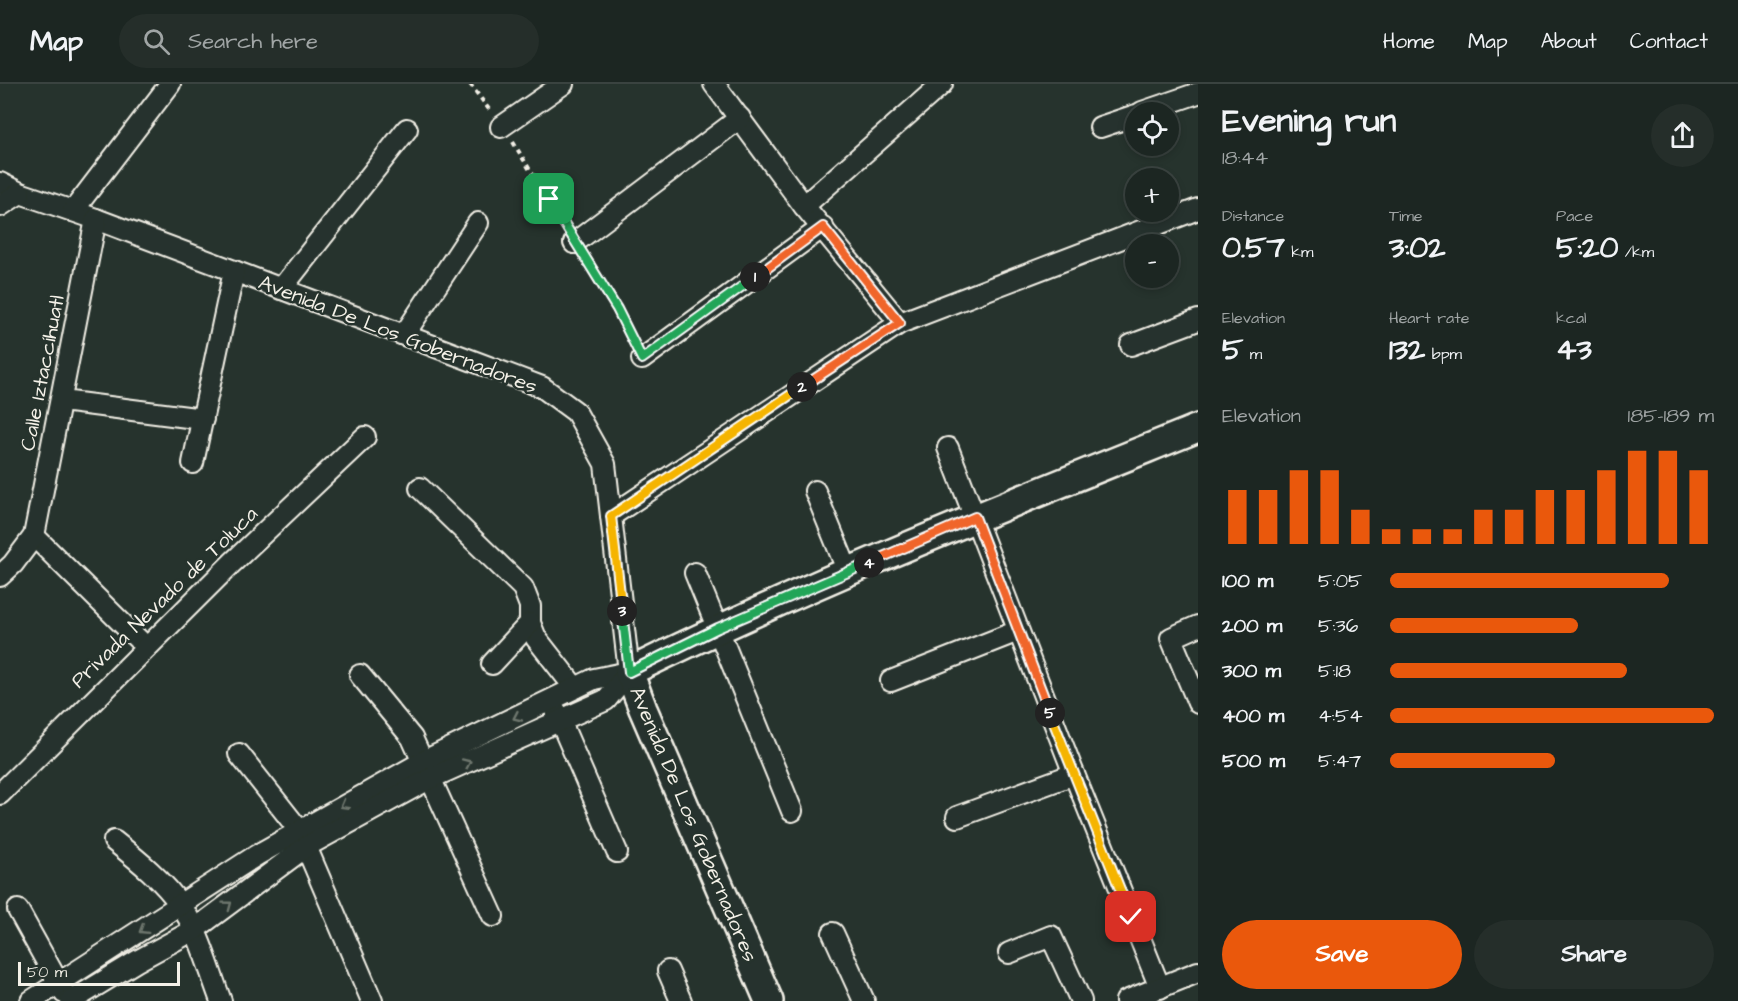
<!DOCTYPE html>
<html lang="en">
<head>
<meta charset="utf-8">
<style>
	body { margin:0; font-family:"Architects Daughter",sans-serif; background:#252e2a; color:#f1f3f6; height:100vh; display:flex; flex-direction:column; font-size:22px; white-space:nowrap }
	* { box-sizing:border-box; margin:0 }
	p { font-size:20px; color:#a0a5a5 }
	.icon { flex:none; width:33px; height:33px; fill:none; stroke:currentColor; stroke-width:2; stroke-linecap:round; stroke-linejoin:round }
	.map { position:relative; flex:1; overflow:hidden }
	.panel { display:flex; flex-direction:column; background:#1c2622; width:540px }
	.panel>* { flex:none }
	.controls { position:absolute; left:1125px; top:18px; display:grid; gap:12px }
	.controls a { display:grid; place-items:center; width:54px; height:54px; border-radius:50%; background:#1c2622; box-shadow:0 3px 9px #0003,0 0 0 2px #3a4340; font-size:30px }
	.scale { position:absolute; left:18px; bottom:15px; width:162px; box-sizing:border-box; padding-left:6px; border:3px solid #f4f1e8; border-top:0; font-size:16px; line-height:21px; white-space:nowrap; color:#f4f1e8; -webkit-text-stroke:4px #26332d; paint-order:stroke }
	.pin { position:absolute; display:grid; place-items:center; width:51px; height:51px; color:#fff; margin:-26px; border-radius:12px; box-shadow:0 3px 9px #0006 }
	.km { position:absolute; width:30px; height:30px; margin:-15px; border-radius:50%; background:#222; color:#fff; font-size:16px; line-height:30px; text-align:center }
	.round { display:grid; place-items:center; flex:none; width:63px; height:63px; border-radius:32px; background:#252e2a }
	.head { display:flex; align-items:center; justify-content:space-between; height:102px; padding:0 24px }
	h1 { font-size:33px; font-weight:700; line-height:45px }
	.metrics { display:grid; grid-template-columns:repeat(3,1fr); gap:9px; height:102px; padding:6px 24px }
	.metrics div { display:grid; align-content:center }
	.metrics b { font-size:30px; font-weight:700 }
	.metrics small { font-size:16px; font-weight:400 }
	.metrics p { font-size:16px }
	.chart { height:168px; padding:12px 24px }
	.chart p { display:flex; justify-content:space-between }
	.chart svg { width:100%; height:108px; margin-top:6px; stroke:#ea580c; stroke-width:6 }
	.cta { display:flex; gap:12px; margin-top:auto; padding:12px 24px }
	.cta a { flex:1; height:69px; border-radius:36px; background:#ea580c; color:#fff; font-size:24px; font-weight:700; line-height:69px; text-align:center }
	.cta a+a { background:#252e2a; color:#f1f3f6 }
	ul { padding:0 24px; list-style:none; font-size:20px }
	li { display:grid; grid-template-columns:96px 72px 1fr; align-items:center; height:45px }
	li i { height:15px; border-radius:8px; background:#ea580c }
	header { display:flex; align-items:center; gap:36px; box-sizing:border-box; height:84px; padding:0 30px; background:#1c2622; border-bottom:2px solid #3a4340 }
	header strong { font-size:28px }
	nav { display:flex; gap:33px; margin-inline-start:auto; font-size:21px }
	.search { width:420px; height:54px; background:#252e2a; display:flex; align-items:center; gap:15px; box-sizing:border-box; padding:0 21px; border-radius:33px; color:#a0a5a5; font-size:22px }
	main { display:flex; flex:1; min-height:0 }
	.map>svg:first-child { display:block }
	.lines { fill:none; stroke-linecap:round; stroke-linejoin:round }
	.street-casing { stroke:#f4f1e8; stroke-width:24 }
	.secondary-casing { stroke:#f4f1e8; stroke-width:32 }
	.path { stroke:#f4f1e8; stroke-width:4; stroke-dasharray:4.5 4.5; stroke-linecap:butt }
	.street { stroke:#26332d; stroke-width:20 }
	.secondary { stroke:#26332d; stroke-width:27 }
	.oneway { stroke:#6e766e }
	.split-1-casing { stroke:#fff; stroke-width:12 }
	.split-2-casing { stroke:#fff; stroke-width:12 }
	.split-3-casing { stroke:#fff; stroke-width:12 }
	.split-4-casing { stroke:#fff; stroke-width:12 }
	.split-5-casing { stroke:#fff; stroke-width:12 }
	.split-6-casing { stroke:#fff; stroke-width:12 }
	.split-1 { stroke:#22a559; stroke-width:8 }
	.split-2 { stroke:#f0652b; stroke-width:8 }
	.split-3 { stroke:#f5b400; stroke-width:8 }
	.split-4 { stroke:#22a559; stroke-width:8 }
	.split-5 { stroke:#f0652b; stroke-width:8 }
	.split-6 { stroke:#f5b400; stroke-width:8 }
	.labels { text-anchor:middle; stroke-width:5; stroke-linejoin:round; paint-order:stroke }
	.street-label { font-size:21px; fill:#f4f1e8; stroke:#26332d }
</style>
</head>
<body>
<header>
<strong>Map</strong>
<div class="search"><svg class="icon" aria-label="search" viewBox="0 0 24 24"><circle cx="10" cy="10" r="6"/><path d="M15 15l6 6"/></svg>Search here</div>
<nav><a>Home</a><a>Map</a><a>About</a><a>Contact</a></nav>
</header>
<main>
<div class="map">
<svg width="1198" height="917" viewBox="0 0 1198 917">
	<rect width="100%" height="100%" fill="#26332d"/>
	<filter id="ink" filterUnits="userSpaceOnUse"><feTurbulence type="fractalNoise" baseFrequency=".0167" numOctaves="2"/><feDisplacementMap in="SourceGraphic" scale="12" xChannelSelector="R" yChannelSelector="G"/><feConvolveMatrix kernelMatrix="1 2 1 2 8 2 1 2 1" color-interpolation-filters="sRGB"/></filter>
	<g filter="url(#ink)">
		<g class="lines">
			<!-- street casing -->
			<g class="street-casing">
				<g id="street">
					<path d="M714,0l90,122 96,117"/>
					<path d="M1142,28l56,-19"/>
					<path d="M501,43l62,-43"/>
					<path d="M1100,43l36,-12"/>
					<path d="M0,99l20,10 76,26 446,168 34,25 29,52 24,208"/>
					<path d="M0,122l20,-13"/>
					<path d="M804,122l138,-122"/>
					<path d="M73,127l97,-127"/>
					<path d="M574,159l166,-125"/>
					<path d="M281,205l126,-160"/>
					<path d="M404,251l74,-112"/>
					<path d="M1131,261l67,-25"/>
					<path d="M642,275l181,-132"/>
					<path d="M62,317l141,18"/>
					<path d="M948,364l126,326 86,214"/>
					<path d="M193,379l41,-192"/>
					<path d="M420,404l103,100 7,18v17l6,15 39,50"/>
					<path d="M815,407l33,81"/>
					<path d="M611,432l289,-193 298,-114"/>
					<path d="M34,452l112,111"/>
					<path d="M695,489l97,238"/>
					<path d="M0,492l13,-12 21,-28 62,-317"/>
					<path d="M1198,542l-27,12 27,65"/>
					<path d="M492,580l38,-41"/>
					<path d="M360,591l52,63 81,178"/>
					<path d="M891,597l127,-50"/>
					<path d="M556,627l61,141"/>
					<path d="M239,670l60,76 73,171"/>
					<path d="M0,710l232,-231 133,-126"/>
					<path d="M957,733l117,-43"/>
					<path d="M114,757c24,19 50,40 67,65 19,27 28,64 40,95"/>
					<path d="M18,826l46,83"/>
					<path d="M833,849l31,68"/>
					<path d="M1009,869l42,-17 30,65"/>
					<path d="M668,887l13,30"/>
					<path d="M31,917l226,-146 167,-94 170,-82 35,-7"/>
					<path d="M71,917l66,-40 57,-31 113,-84 124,-68 175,-78 23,-28"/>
					<path d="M1126,917l72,-29"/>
				</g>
			</g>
			<!-- secondary casing -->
			<g class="secondary-casing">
				<path id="secondary" d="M769,917l-126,-292 -14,-37c185,-91 378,-167 569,-244"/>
			</g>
			<!-- path -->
			<g class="path">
				<path d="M470,0l21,28"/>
				<path d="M513,58l51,84"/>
				<path d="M585,176l49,80"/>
			</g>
			<!-- street -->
			<use href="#street" class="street"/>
			<!-- secondary -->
			<use href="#secondary" class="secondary"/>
		</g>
		<!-- one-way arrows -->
		<defs><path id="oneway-chevron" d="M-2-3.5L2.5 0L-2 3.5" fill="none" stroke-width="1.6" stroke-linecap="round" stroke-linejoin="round" transform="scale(1.5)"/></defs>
		<g class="oneway">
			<use href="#oneway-chevron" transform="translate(517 633) rotate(155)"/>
			<use href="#oneway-chevron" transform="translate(467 679) rotate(-24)"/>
			<use href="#oneway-chevron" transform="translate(344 721) rotate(151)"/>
			<use href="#oneway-chevron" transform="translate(228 821) rotate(-37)"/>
			<use href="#oneway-chevron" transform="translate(143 846) rotate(148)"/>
		</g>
	</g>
	<g class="lines" filter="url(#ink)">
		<!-- split-1 casing -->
		<g class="split-1-casing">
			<path id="split-1" d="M549,115l68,110 25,50 113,-82"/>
		</g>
		<!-- split-2 casing -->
		<g class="split-2-casing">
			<path id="split-2" d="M755,193l68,-50 77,96 -98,64"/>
		</g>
		<!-- split-3 casing -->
		<g class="split-3-casing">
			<path id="split-3" d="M622,527l-11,-95 191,-129"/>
		</g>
		<!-- split-4 casing -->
		<g class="split-4-casing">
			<path id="split-4" d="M622,527l7,61 89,-44 151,-65"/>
		</g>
		<!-- split-5 casing -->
		<g class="split-5-casing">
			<path id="split-5" d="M869,479l106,-46 75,196"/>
		</g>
		<!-- split-6 casing -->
		<g class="split-6-casing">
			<path id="split-6" d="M1050,629l81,204"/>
		</g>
		<!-- split-1 -->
		<use href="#split-1" class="split-1"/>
		<!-- split-2 -->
		<use href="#split-2" class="split-2"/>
		<!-- split-3 -->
		<use href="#split-3" class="split-3"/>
		<!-- split-4 -->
		<use href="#split-4" class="split-4"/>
		<!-- split-5 -->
		<use href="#split-5" class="split-5"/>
		<!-- split-6 -->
		<use href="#split-6" class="split-6"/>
	</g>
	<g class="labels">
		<!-- street labels -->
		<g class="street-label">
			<text transform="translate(398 250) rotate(21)" y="7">Avenida De Los Gobernadores</text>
			<text transform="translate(42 289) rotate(-79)" y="7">Calle Iztaccíhuatl</text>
			<text transform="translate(164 513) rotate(-44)" y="7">Privada Nevado de Toluca</text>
			<text transform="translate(694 740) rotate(67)" y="7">Avenida De Los Gobernadores</text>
		</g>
	</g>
</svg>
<div class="controls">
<a><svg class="icon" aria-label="locate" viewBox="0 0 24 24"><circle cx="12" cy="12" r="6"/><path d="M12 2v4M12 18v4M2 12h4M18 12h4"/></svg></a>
<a>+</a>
<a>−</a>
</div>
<div class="scale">50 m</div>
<div class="pin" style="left:549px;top:115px;background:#1e9e55"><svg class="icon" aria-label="arrive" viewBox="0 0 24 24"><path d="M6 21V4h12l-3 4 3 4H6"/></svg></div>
<div class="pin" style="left:1131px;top:833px;background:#d93025"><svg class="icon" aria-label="check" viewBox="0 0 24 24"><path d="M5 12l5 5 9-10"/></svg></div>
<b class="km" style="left:755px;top:193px">1</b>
<b class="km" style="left:802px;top:303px">2</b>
<b class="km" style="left:622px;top:527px">3</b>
<b class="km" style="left:869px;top:479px">4</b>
<b class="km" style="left:1050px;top:629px">5</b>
</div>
<section class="panel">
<div class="head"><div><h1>Evening run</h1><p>18:44</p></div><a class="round"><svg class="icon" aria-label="share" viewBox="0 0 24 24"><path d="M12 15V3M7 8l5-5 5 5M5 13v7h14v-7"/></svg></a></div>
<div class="metrics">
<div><p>Distance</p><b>0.57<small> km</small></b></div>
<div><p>Time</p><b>3:02</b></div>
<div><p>Pace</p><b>5:20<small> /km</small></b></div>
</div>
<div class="metrics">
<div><p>Elevation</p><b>5<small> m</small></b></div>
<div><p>Heart rate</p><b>132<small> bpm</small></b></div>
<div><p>kcal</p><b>43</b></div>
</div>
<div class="chart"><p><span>Elevation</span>185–189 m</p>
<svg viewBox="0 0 160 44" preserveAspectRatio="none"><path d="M5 44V22M15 44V22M25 44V14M35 44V14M45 44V30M55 44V38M65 44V38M75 44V38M85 44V30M95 44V30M105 44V22M115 44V22M125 44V14M135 44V6M145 44V6M155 44V14"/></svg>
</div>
<ul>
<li><b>100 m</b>5:05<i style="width:86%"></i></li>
<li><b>200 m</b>5:36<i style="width:58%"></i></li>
<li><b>300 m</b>5:18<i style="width:73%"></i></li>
<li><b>400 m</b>4:54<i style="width:100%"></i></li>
<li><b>500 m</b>5:47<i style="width:51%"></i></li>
</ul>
<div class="cta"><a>Save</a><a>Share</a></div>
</section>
</main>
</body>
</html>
